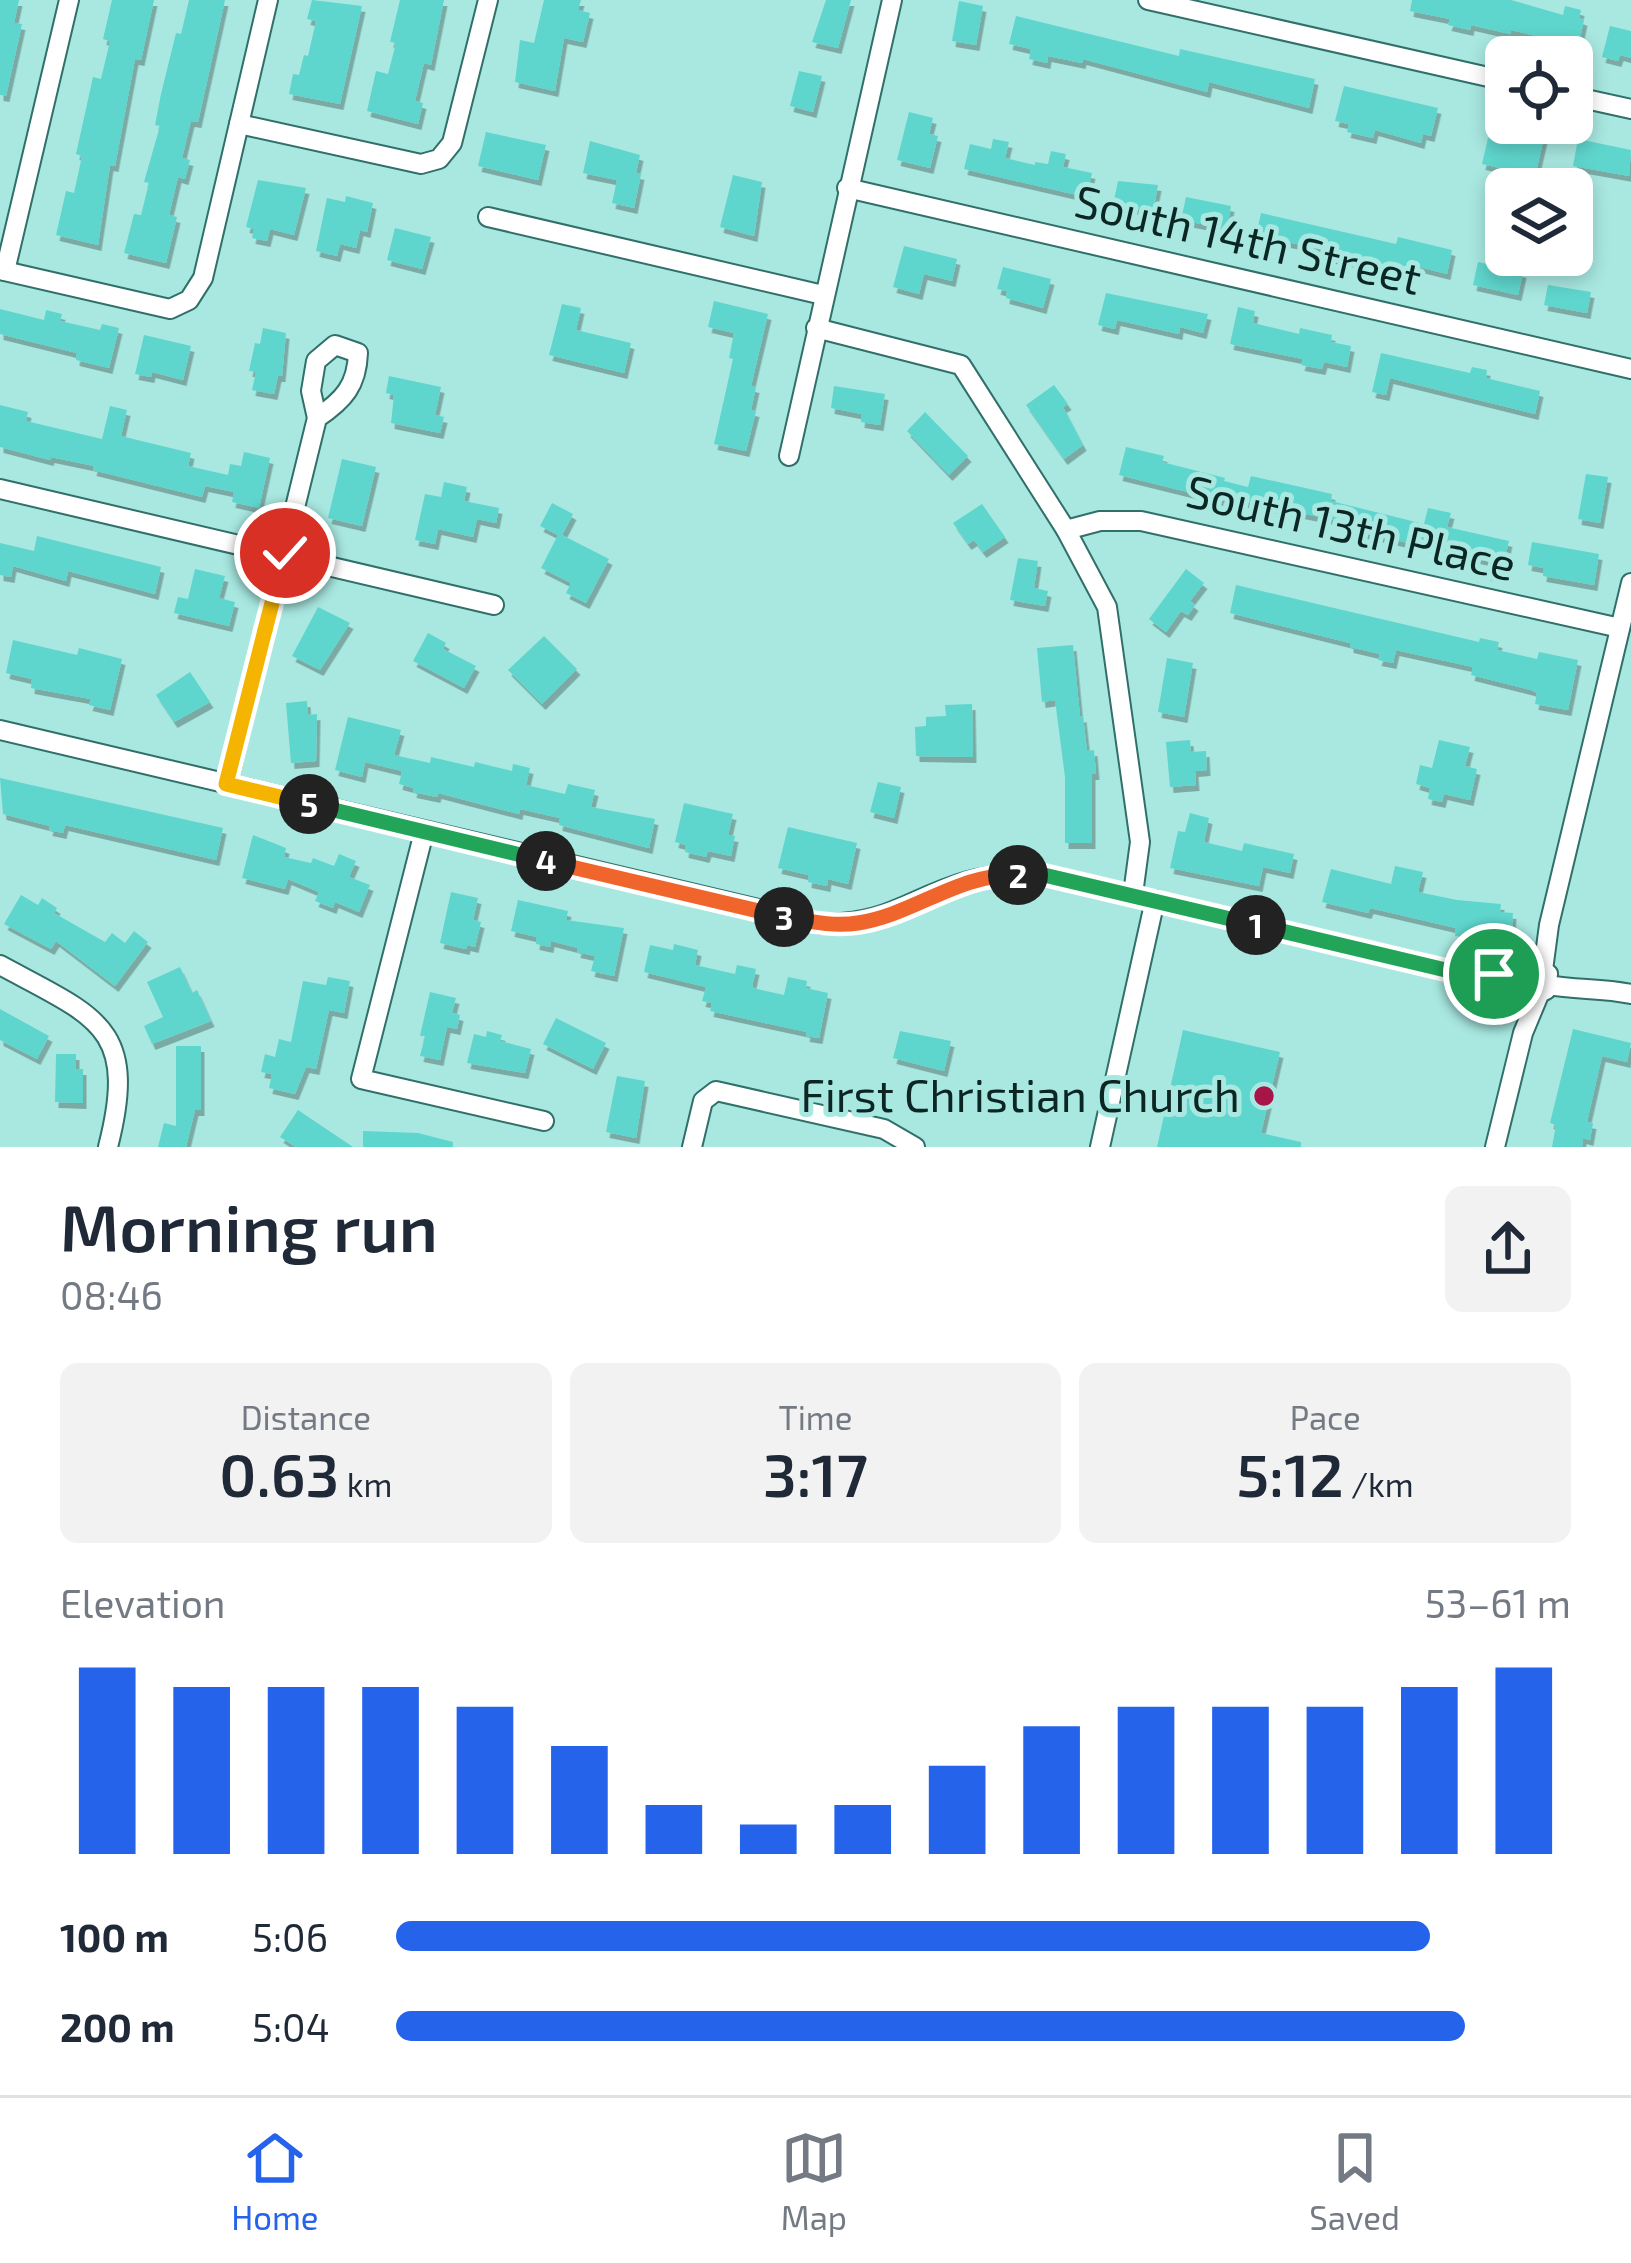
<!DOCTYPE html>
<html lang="en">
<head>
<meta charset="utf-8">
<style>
	body { margin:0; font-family:"Exo 2",sans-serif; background:#f2f2f3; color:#1f2937; height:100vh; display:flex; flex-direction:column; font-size:45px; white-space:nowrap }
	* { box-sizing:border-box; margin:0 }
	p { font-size:39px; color:#747a83 }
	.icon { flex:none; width:66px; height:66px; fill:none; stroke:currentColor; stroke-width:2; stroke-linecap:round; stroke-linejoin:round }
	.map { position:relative; height:1147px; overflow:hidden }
	.side { display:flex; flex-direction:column; background:#fff; flex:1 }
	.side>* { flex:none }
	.controls { position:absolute; left:1485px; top:36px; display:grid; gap:24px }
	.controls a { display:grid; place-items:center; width:108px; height:108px; border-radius:18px; background:#fff; box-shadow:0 6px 18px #0003; font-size:60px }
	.pin { position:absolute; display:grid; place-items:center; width:102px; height:102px; color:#fff; margin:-51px; border:6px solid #fff; border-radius:50%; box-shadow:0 3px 12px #0007 }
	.km { position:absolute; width:60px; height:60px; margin:-30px; border-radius:50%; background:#222; color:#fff; font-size:33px; line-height:60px; text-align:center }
	.round { display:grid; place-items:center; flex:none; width:126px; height:126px; border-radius:18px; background:#f2f2f3 }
	.overview { display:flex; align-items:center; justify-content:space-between; height:204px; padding:0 60px }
	h1 { font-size:66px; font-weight:600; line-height:90px }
	.figures { display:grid; grid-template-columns:repeat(3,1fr); gap:18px; height:204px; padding:12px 60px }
	.figures div { display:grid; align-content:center; border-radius:18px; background:#f2f2f3; text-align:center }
	.figures b { font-size:60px; font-weight:600 }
	.figures small { font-size:33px; font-weight:400 }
	.figures p { font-size:33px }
	.chart { height:336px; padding:24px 60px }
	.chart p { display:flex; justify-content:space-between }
	.chart svg { width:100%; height:216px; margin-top:12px; stroke:#2563eb; stroke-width:6 }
	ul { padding:0 60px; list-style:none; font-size:39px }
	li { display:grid; grid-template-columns:192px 144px 1fr; align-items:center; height:90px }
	li i { height:30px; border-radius:15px; background:#2563eb }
	.tab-bar { display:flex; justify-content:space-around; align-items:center; height:168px; border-top:3px solid #e0e1e3; background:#fff; font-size:33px; color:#747a83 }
	.tab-bar a { display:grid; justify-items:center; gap:6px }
	.tab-bar .selected { color:#2563eb }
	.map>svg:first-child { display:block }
	.building { fill:#5ed6cd; filter:url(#shadow) }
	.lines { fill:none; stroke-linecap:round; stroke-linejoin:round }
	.minor-casing { stroke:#306f6a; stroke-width:22 }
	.minor { stroke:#fff; stroke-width:18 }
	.split-1-casing { stroke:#fff; stroke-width:24 }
	.split-2-casing { stroke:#fff; stroke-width:24 }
	.split-3-casing { stroke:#fff; stroke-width:24 }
	.split-4-casing { stroke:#fff; stroke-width:24 }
	.split-5-casing { stroke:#fff; stroke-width:24 }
	.split-6-casing { stroke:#fff; stroke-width:24 }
	.split-7-casing { stroke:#fff; stroke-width:24 }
	.split-1 { stroke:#22a559; stroke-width:15 }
	.split-2 { stroke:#22a559; stroke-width:15 }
	.split-3 { stroke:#f0652b; stroke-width:15 }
	.split-4 { stroke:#f0652b; stroke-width:15 }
	.split-5 { stroke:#22a559; stroke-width:15 }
	.split-6 { stroke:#f5b400; stroke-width:15 }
	.split-7 { stroke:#f5b400; stroke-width:15 }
	.poi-dot { fill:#a81348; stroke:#a8e8e1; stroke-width:4.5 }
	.labels { text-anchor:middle; stroke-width:10; stroke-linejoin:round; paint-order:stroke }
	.street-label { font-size:45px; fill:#0c2624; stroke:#a8e8e1 }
	.poi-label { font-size:45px; fill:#0c2624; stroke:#a8e8e1; text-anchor:end }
</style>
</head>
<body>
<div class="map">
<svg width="1631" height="1147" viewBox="0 0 1631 1147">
	<defs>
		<filter id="shadow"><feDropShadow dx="3.5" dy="6" stdDeviation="0" flood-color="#0004"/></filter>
	</defs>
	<rect width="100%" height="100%" fill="#a8e8e1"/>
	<!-- building -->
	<g class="building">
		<path d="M0,0h19l-5,23 8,1 -16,72 -6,-1z"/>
		<path d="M112,0h42l-13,60 -6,-1 -20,107 -5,-1 -12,80 -42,-10 10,-44 8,2 8,-37 -6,-2 17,-77 8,2 9,-38 -7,-2z"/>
		<path d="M189,0h36l-27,122 -7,-1 -9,37 8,2 -5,19 -7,-2 -9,38 8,2 -11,46 -42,-10 10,-39 7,1 8,-32 -5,-1 16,-56 -5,-1 6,-31 15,-61 5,1z"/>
		<path d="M312,0l50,6 -22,98 -51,-10 4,-20 6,1 5,-20 4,1 8,-35 -9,-2z"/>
		<path d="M400,0h44l-13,65 -7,-2 -9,38 8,2 -5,21 -51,-13 9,-40 12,3 8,-31 -6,-1z"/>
		<path d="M544,0h37l-3,10 12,3 -7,29 -19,-4 -9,53 -40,-9 5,-42 14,3z"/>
		<path d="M826,0h25l-13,48 -26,-6z"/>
		<path d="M1412,0h99l52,15 2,-9 16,4 -2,8 5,2 -7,31 -16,-4 1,-5 -51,-12 -1,4 -39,-9 -1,5 -22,-5 2,-6 -40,-8z"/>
		<path d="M959,1l24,5 -7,39 -24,-4z"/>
		<path d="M1016,16l163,40 1,-7 135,30 -6,29 -100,-26 -2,10 -124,-33 -1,4 -34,-7 -1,7 -18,-4 2,-10 -22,-5z"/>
		<path d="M1610,26l21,5v27l-11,-3 -2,6 -16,-4z"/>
		<path d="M799,71l23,5 -9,36 -23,-6z"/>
		<path d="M1344,86l94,22 -7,28 -8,-2 -2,9 -46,-13 -2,8 -26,-6 2,-8 -14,-3z"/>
		<path d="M909,112l24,6 -4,16 9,2 -8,32 -33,-8z"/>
		<path d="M1520,127l25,6 -10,43 -53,-12 6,-26 28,6z"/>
		<path d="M486,132l60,13 -8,35 -60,-14z"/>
		<path d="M993,139l16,3 -4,16 30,7v-3l13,2 3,-13 15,3 -3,13 29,6 -6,24 -122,-28 6,-25 21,5z"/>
		<path d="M1578,139l53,11 -2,26 -56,-10z"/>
		<path d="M590,141l50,14 -4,18 5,1 -7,34 -22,-5 5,-23 -34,-7z"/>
		<path d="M733,175l29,7 -8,54 -34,-9z"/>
		<path d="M258,180l48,8 -12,47 -24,-6 -3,12 -15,-3 2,-9 -8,-2z"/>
		<path d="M1118,181l40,4 -5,27 -40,-7z"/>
		<path d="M346,196l27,7 -6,29 -7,-2 -4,18 -16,-4 -3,12 -21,-5 11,-53 18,4z"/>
		<path d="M1186,197l45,9 -4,23 -46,-9z"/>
		<path d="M1261,213l135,31 2,-7 54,13 -5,24 -32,-8 -2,8 -91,-18 1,-7 -67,-13z"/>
		<path d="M395,228l36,9 -9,32 -35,-9z"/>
		<path d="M904,246l53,13 -5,22 -28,-7 -5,20 -26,-7z"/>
		<path d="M1478,262l45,10 -5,23 -45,-10z"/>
		<path d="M1003,267l48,12 -8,29 -37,-10 1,-7 -10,-2z"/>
		<path d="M1548,285l43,7 -4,21 -43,-8z"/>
		<path d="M1106,293l102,21 -5,19 -23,-6 -1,7 -62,-14 -2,9 -17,-4z"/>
		<path d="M714,301l54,13 -17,72 5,1 -5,23 5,1 -10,40 -32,-7 19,-85 -4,-1 5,-25 -26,-6z"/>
		<path d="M562,304l19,4 -5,22 55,13 -7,30 -75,-18z"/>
		<path d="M1238,307l17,4 -2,12 46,11 1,-6 32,7 -1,7 20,4 -4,21 -23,-5 -2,7 -21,-4 2,-6 -73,-15z"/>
		<path d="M0,309l44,11 2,-10 16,4 -2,7 40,9 2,-6 17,4 -10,40 -33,-8 1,-7 -77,-19z"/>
		<path d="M263,328l23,5 -4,43h-4l-4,18 -22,-4 4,-18 -7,-1 6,-28 5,1z"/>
		<path d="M144,335l47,11 -8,34 -31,-8 -1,5 -16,-3z"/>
		<path d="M1381,353l89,20 2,-6 15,3 -1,8 54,13 -5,23 -145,-36 -4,17 -14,-3z"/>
		<path d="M389,376l52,11 -6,28 9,2 -4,16 -49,-10 3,-28 -8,-2z"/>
		<path d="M1054,385l14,19 -5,3 20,38 -19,14 -38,-54z"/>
		<path d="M834,386l51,8 -5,31 -19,-3 1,-8 -31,-6z"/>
		<path d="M0,405l28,7 -2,9 76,18 8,-33 17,4 -6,26 70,17 -3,13 40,9 2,-11 11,2 3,-14 26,6 -11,50 -27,-6 2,-10 -29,-6 -3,11 -109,-27 1,-4 -43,-9 -1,3 -50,-13z"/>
		<path d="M925,412l43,44 -19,19 -42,-44z"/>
		<path d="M1126,447l38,9 -2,6 63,16 -1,3 24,6 3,-11 81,18 -1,7 93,23 4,-16 23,5 -4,14 62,14 -9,37 -13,-3 3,-14 -145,-32 1,-7 -126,-25v3l-101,-25z"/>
		<path d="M342,459l34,8 -14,59 -34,-8z"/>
		<path d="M1586,474l22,3 -8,46 -22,-4z"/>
		<path d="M444,482l23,5 -3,14 35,7 -3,15 -19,-4 -4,18 -35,-8 -3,15 -20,-4 10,-46 16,3z"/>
		<path d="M552,503l21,11 -11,21 47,24 -23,44 -20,-10 5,-10 -30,-15 17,-33 -18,-9z"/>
		<path d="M982,504l23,33 -22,15 -9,-12 -6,4 -15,-21z"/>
		<path d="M37,536l124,31 -6,27 -87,-23 -2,10 -53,-15 -2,11 -11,-2v-32l34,8z"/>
		<path d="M1532,542l67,12 -5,31 -51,-9 1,-8 -16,-3z"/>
		<path d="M1018,558l20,3 -4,27 14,3 -3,15 -35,-6z"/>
		<path d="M195,569l30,7 -6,22 16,4 -6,24 -55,-13 4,-16 10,2z"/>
		<path d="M1186,569l18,14 -14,18 5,4 -7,10 -7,-4 -15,21 -17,-13z"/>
		<path d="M1236,585l243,57 1,-4 19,4 -2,8 40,9 2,-7 39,8 -10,50 -33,-6 2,-11 -6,-3 -60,-15 2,-8 -77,-17 -3,13 -15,-3 2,-6 -30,-7v-4l-120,-30z"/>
		<path d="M318,607l32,16 -30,47 -28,-14z"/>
		<path d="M428,633l18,10 -3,6 33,17 -12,22 -51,-27z"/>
		<path d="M544,636l33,33 -35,35 -34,-34z"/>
		<path d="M13,640l64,15 2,-7 43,11 -12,51 -21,-5 2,-6 -60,-11 1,-9 -26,-6z"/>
		<path d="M1073,645l7,72 3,-1 4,35 7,-1 2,24h-4v69h-27v-66l-10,-77 -13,2 -5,-54z"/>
		<path d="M1167,658l26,5 -9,54 -26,-5z"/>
		<path d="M190,672l20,30 -36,20 -18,-27z"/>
		<path d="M307,701l1,14 9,-1 -1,47 -25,2 -5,-60z"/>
		<path d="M972,704l1,53 -57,-1 -1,-29 11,-1v-9l20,-1 -1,-11z"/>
		<path d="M348,717l53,13 -7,25 36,8 1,-6 43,10 1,-5 37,9 1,-7 17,4 -4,17 39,9 3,-10 27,6 -4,17 64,12 -6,29 -90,-23 1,-7 -40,-9 -1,5 -81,-21 -1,4 -24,-5 1,-4 -15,-4 3,-13 -37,-9 -3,15 -27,-7z"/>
		<path d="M1190,740l1,12 15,-1 1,19 -12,1 1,14 -26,2 -4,-45z"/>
		<path d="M1439,740l31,7 -5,19 12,3 -7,31 -26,-6 -2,8 -14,-3 2,-11 -14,-4 4,-19 12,3z"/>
		<path d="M0,778l223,50 -7,32 -151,-35 -2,8 -14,-3 1,-4 -47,-12z"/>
		<path d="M878,782l23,5 -7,31 -24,-6z"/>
		<path d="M684,803l49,11 -5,21 7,1 -4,20 -23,-5 -2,6 -21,-5 1,-7 -11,-3z"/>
		<path d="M1190,813l19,5 -5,24 38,9 2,-8 50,11 -4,19 -27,-6 -4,19 -89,-18 8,-37 7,1z"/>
		<path d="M788,827l69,16 -9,41 -20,-5 -1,7 -19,-4 1,-7 -31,-7z"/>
		<path d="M253,835l33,13 -2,9 27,6 2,-5 21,8 5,-12 17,7 -7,16 21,8 -11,27 -24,-10 -2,6 -18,-7 4,-9 -31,-13 -3,10 -43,-11z"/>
		<path d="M1395,866l28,6 -5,20 39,8 44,4 -1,8 13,1 -2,27 -56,-4 1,-8 -86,-20 -2,5 -46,-11 9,-33 60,15z"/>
		<path d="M451,892l27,6 -5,22 8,2 -6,25 -8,-2 -1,4 -26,-6z"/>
		<path d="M21,895l17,10 4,-7 15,10 -3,5 51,29 7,-9 13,10 9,-12 14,11 -33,44 -59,-45 -5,8 -47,-25z"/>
		<path d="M518,900l50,11 -2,9 58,8 -10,48 -23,-5 4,-15 -18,-4 1,-4 -27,-7 -1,6 -14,-3 1,-7 -26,-6z"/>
		<path d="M674,944l24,6 -3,15 40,9 2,-9 19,4 -4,18 5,2 27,6 4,-18 19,4 -1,7 22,5 -9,45 -13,-2 1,-4 -97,-21 2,-8 -10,-2 4,-14 -62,-15 6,-27 23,5z"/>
		<path d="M180,967l12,26 5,-3 14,31 -59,23 -8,-18 19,-9 -16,-35z"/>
		<path d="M328,977l22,4 -6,32 -15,-3 -13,59 -10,-2 -11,27 -26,-6 3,-14 -11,-2 4,-18 10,3 4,-18 12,3 12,-61 23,4z"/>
		<path d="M430,992l26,6 -4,15 8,2 -3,14 -10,-2 -7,33 -20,-4 5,-20h-5z"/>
		<path d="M0,1009l49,27 -12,23 -37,-19z"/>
		<path d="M556,1018l50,25 -13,26 -50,-25z"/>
		<path d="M1573,1029l58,14 -4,19 -25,-6 -15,66 6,1 -3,17 -7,-2 -1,9h-30l4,-22 -6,-2z"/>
		<path d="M1183,1030l97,22 -19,81 40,9v5h-144z"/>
		<path d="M487,1031l15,4 -2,6 31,8 -6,24 -58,-10 7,-29 12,3z"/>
		<path d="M900,1031l51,10 -7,30 -51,-13z"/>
		<path d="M176,1046h25v64h-6l-9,37h-28l6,-24 12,3z"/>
		<path d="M56,1054h20v15h7v34l-28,-1z"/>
		<path d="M617,1076l28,5 -9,57 -30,-6z"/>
		<path d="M298,1110l55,37h-57l-16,-10z"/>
		<path d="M363,1131l55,2 35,9v5h-90z"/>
	</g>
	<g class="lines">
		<!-- minor casing -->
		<g class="minor-casing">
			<g id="minor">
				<path d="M1148,0l358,81"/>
				<path d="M1572,96l59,13"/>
				<path d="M239,124l182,40 18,-5 13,-16 36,-143"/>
				<path d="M847,188l784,181"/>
				<path d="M488,217l335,78"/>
				<path d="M0,270l170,39 19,-9 14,-22 65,-278"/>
				<path d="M5,271l64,-271"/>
				<path d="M816,328l145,37 105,165 41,77 33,235 -7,52"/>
				<path d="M789,456l103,-456"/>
				<path d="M0,489l494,116"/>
				<path d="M1066,530l34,-9h41l479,107"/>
				<path d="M0,730l822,194c68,0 87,-26 146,-43 26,-7 50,-6 76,-6l367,86 60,15 12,8 35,4 11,9 17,-7 2,-16 -12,-8 -9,1 -10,10 1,11"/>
				<path d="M227,784l90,-366 -6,-27 5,-30 19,-16 23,8c-1,32 -14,47 -41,65"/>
				<path d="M424,832l-63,247 183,42"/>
				<path d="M0,965c96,52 139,61 108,182"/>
				<path d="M1543,970l6,-45 82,-342"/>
				<path d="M1548,985c28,5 55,3 83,9"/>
				<path d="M692,1147l11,-46 13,-10 168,38 31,18"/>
				<path d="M1100,1147l55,-247"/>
				<path d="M1495,1147l28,-114 15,-36"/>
			</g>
		</g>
		<!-- minor -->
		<use href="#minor" class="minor"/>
	</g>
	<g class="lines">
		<!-- split-1 casing -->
		<g class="split-1-casing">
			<path id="split-1" d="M1256,925l215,51 23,-2"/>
		</g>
		<!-- split-2 casing -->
		<g class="split-2-casing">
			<path id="split-2" d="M1018,875h26l212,50"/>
		</g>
		<!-- split-3 casing -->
		<g class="split-3-casing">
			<path id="split-3" d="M784,917c24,4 49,10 74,6 57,-9 101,-50 160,-48"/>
		</g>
		<!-- split-4 casing -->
		<g class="split-4-casing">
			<path id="split-4" d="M546,861l238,56"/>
		</g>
		<!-- split-5 casing -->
		<g class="split-5-casing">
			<path id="split-5" d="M309,804l237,57"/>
		</g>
		<!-- split-6 casing -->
		<g class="split-6-casing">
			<path id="split-6" d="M265,630l-39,154 83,20"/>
		</g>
		<!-- split-7 casing -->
		<g class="split-7-casing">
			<path id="split-7" d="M265,630l20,-77"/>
		</g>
		<!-- split-1 -->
		<use href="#split-1" class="split-1"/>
		<!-- split-2 -->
		<use href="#split-2" class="split-2"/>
		<!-- split-3 -->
		<use href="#split-3" class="split-3"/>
		<!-- split-4 -->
		<use href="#split-4" class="split-4"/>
		<!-- split-5 -->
		<use href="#split-5" class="split-5"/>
		<!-- split-6 -->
		<use href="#split-6" class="split-6"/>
		<!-- split-7 -->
		<use href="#split-7" class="split-7"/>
	</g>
	<!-- markers -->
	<circle class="poi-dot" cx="1264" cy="1096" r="12"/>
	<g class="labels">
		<!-- street labels -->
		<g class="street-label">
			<text transform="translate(1248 240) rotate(13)" y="16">South 14th Street</text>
			<text transform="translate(1351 528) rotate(13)" y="16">South 13th Place</text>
		</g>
		<!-- poi labels -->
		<g class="poi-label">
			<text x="1240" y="1112">First Christian Church</text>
		</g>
	</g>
</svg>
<div class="controls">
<a><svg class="icon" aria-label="locate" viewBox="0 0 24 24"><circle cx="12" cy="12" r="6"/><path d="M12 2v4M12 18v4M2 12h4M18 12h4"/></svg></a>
<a><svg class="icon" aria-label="layers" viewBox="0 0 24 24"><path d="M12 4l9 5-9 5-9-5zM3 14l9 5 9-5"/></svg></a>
</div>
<div class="pin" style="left:1494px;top:974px;background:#1e9e55"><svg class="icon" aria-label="arrive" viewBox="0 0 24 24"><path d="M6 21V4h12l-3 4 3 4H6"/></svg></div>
<div class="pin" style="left:285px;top:553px;background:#d93025"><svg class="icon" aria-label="check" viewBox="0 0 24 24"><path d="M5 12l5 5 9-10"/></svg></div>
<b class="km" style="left:1256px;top:925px">1</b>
<b class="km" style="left:1018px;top:875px">2</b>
<b class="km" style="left:784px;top:917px">3</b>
<b class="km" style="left:546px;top:861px">4</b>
<b class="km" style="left:309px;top:804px">5</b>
</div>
<section class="side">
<div class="overview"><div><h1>Morning run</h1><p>08:46</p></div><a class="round"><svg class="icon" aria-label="share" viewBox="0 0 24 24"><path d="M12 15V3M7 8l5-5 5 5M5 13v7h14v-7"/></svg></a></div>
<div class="figures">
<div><p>Distance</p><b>0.63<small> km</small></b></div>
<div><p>Time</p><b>3:17</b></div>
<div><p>Pace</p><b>5:12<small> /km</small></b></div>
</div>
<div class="chart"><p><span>Elevation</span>53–61 m</p>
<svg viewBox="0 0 160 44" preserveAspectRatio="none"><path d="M5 44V6M15 44V10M25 44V10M35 44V10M45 44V14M55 44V22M65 44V34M75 44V38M85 44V34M95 44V26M105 44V18M115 44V14M125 44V14M135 44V14M145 44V10M155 44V6"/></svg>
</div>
<ul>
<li><b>100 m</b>5:06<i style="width:88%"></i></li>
<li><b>200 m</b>5:04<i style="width:91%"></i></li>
</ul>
</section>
<nav class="tab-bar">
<a class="selected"><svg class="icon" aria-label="home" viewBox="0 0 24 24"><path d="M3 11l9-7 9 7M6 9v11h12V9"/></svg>Home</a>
<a><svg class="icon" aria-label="map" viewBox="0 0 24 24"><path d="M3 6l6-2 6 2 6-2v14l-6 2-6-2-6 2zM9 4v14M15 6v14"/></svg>Map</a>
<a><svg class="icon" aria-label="saved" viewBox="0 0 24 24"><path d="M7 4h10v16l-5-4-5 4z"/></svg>Saved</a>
</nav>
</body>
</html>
